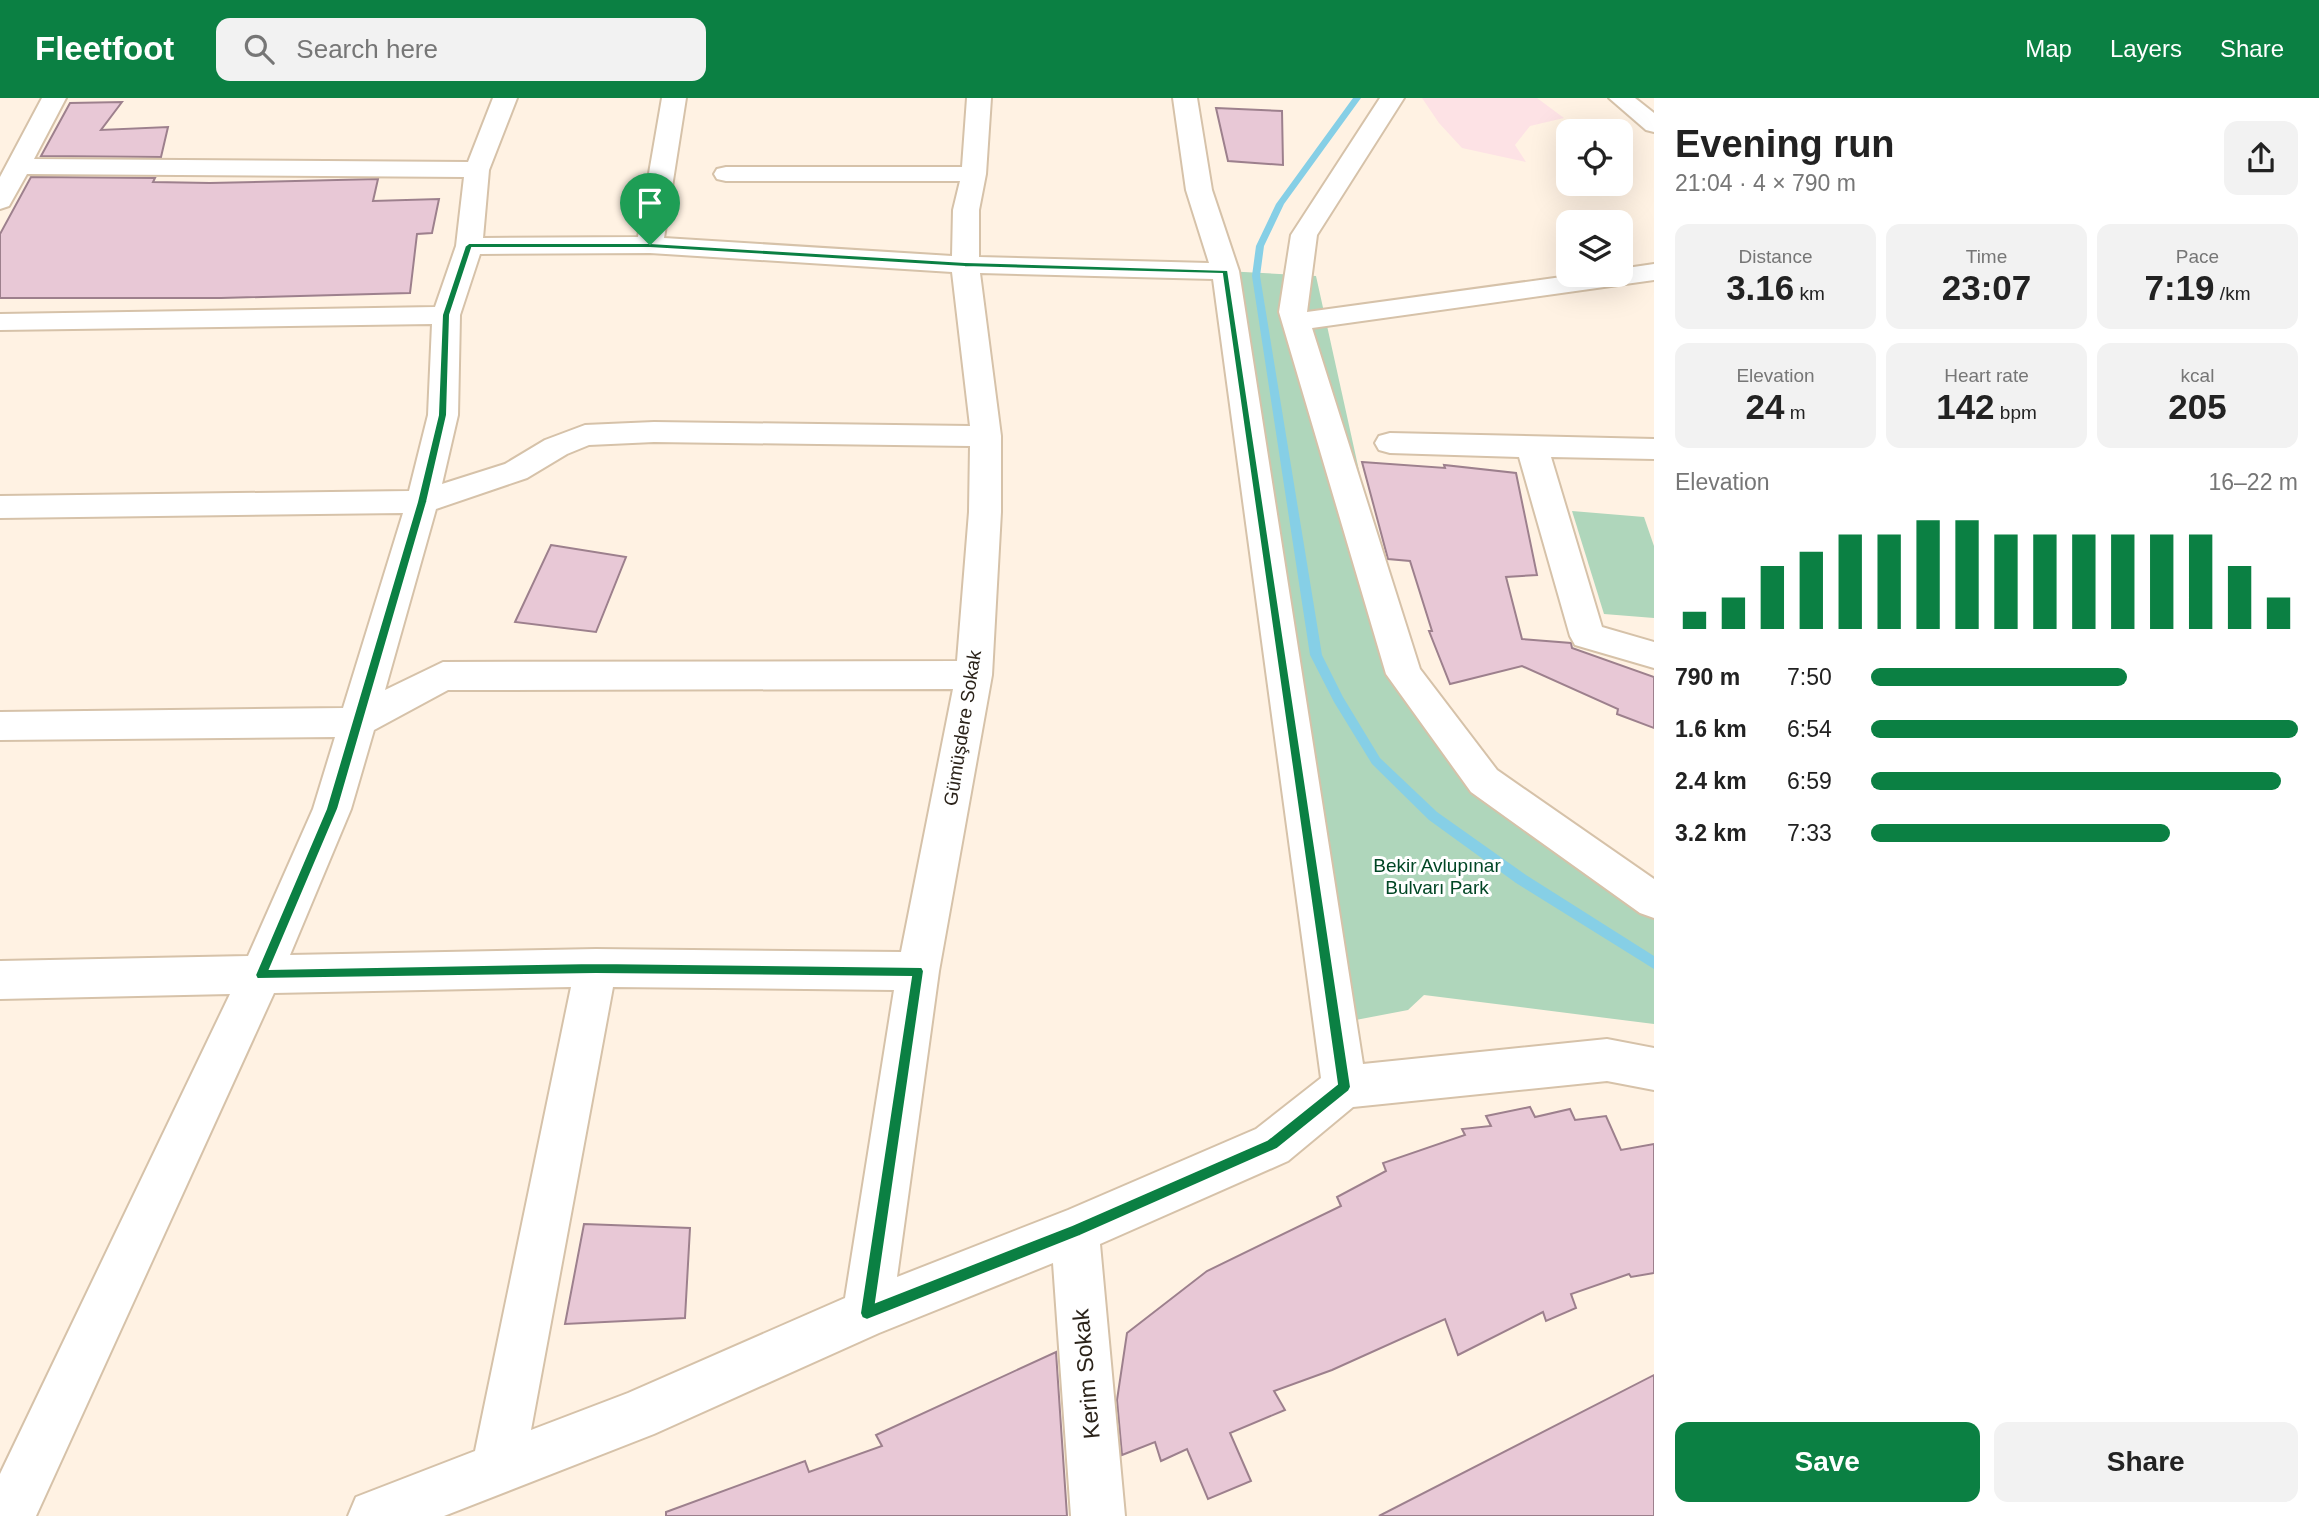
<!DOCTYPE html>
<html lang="en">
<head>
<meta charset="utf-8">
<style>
	body { margin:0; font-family:Helvetica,sans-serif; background:#f2f2f2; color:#222; height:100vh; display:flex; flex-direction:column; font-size:26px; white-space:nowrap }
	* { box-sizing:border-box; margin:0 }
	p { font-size:23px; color:#767676 }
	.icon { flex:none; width:38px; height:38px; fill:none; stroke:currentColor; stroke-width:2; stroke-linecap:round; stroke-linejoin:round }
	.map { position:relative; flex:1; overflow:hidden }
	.sheet { display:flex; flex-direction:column; background:#fff; width:665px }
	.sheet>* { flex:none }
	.tools { position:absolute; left:1556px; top:21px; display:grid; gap:14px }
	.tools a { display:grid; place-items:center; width:77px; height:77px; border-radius:14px; background:#fff; box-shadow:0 7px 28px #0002; font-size:35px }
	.pin { position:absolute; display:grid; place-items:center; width:60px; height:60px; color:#fff; margin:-72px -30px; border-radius:50% 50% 50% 0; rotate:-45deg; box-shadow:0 0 7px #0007 }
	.pin .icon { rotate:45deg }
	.round { display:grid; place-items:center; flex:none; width:74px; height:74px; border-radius:14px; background:#f2f2f2 }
	.summary { display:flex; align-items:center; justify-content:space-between; height:119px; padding:0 21px }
	h1 { font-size:38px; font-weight:700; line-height:52px }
	.stats { display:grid; grid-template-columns:repeat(3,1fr); gap:10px; height:119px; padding:7px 21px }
	.stats div { display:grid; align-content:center; border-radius:14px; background:#f2f2f2; text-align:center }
	.stats b { font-size:35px; font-weight:700 }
	.stats small { font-size:19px; font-weight:400 }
	.stats p { font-size:19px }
	.chart { height:196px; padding:14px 21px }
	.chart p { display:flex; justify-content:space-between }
	.chart svg { width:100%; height:126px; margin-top:7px; stroke:#0b8043; stroke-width:6 }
	.cta { display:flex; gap:14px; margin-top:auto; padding:14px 21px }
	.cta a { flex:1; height:80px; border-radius:14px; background:#0b8043; color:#fff; font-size:28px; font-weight:700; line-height:80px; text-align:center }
	.cta a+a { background:#f2f2f2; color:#222 }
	ul { padding:0 21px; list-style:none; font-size:23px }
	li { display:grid; grid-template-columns:112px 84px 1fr; align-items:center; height:52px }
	li i { height:18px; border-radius:9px; background:#0b8043 }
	header { display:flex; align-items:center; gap:42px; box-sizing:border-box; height:98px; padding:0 35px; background:#0b8043; color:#fff }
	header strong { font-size:33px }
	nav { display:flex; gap:38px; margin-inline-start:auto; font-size:24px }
	.search { width:490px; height:63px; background:#f2f2f2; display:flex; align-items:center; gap:18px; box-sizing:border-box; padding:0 24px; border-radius:14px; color:#767676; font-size:26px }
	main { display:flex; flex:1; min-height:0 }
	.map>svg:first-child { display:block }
	.commercial { fill:#fde2e5 }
	.green { fill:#afd6bb }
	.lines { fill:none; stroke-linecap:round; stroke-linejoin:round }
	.stream { fill:#86cfe6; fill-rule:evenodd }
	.building { fill:#e8c8d6; stroke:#9d808d; stroke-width:2 }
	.minor-casing { stroke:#d6c2a9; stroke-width:4 }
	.minor { fill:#fff; fill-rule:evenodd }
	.route { fill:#0b8043; stroke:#fff; stroke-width:2; fill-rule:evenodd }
	.labels { text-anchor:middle; stroke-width:6; stroke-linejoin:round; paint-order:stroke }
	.street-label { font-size:19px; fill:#2b231a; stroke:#fff }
	.park-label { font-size:19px; fill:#004624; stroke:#fff }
	.near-street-label { font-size:23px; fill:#2b231a; stroke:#fff }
</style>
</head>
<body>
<header>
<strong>Fleetfoot</strong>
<div class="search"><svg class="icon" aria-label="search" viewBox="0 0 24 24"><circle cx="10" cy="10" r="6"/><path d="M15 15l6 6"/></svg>Search here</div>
<nav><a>Map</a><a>Layers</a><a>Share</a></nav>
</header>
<main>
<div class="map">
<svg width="1654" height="1418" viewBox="0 0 1654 1418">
	<rect width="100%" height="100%" fill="#fff2e3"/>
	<!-- commercial -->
	<path class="commercial" d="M1422,0h115l27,20 -34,8 -15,19 11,17 -64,-14 -23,-25z"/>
	<!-- green -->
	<g class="green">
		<path d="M1225,173l91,5 88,398 127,128 123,81v141l-230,-29 -16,15 -68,13z"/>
		<path d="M1572,413l72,6 10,29v72l-50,-4z"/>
	</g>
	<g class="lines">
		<!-- stream -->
		<path class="stream" d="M1353,0h8l-77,106 -20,42 -4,30 62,379 21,42 37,61 57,54 89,63 128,81v13l-138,-86 -87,-63 -57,-56 -38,-62 -24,-47 -58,-379 4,-30 20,-42z"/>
	</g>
	<!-- building -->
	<g class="building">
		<path d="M122,4l-21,28 67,-3 -7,30 -120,-1 29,-53z"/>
		<path d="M1216,10l66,3 1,54 -55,-4z"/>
		<path d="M31,79l124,1 -2,4 57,1 168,-4 -5,22 66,-2 -7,34 -15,1 -7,59 -189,5h-221v-64z"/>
		<path d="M1362,364l83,6 -1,-3 72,8 21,102 -31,2 16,62 49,4 1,5 82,29v51l-37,-14 1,-5 -96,-43 -72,18 -21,-53h3l-22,-70 -22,-2z"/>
		<path d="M551,447l75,12 -30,75 -81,-10z"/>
		<path d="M1530,1009l5,10 35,-8 5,11 31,-4 15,34 33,-6v129l-23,4 -2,-3 -58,20 5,14 -30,13 -3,-9 -85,43 -13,-36 -113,51 -58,21 11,19 -55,23 21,48 -43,18 -21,-50 -26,12 -6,-19 -33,13 -5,-55 10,-67 80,-62 134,-65 -4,-9 49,-26 -3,-8 82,-28 -3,-6 29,-3 -5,-10z"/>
		<path d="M584,1126l106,4 -5,90 -120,6z"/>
		<path d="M1056,1254l11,164h-401v-4l139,-51 4,11 73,-26 -6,-11z"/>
		<path d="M1654,1277v141h-275z"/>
	</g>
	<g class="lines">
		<!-- minor casing -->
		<g class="minor-casing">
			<g id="minor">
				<path d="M42,0h24l-32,61 434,3 25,-64h24l-28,72 -6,68 155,-1 24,-139h24l-22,140 288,18 1,-46 7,-29h-234l-9,-2 -3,-5 3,-5 9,-2h236l5,-69h24l-5,76 -7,36v47l230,6 -23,-73 -13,-92h24l15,92 27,81 124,793 244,-25 47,9v42l-47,-9 -254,26 -65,54 -188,83 25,272h-54l-18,-253 -174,70 -225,101 -210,82h-96l8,-19 119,-46 96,-464 -297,6 -238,523h-36v-42l230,-480 -230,5v-38l248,-5 65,-147 22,-72 -335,3v-28l343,-4 60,-195 -403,5v-22l409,-5 19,-76 4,-91 -432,6v-16l435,-7 21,-61 8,-69 -437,-3 -18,32 -9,3v-32zM650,155l302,19 18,154 -316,-4 -69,3 -40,15 -40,24 -63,20 16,-69 2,-100 20,-61zM980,175l233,6 108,799 -65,51 -188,81 -171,67 42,-306 53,-296 9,-163v-76zM654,344l316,4 -1,66 -12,149 -514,1 -58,28 51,-181 91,-31 40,-24 22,-9zM953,591l-52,263 -305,-3 -306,6 61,-146 23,-79 74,-40zM613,889l281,3 -49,308 -217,95 -97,37z"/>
				<path d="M1380,0h24l-87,137 -10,77 269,-37h44v-6l34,-5v16l-342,48 108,341 77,101 157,109v39l-14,-5 -169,-121 -85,-118 -107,-362 12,-77z"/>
				<path d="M1609,0h26l19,15v19l-8,-2z"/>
				<path d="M1390,335l264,6v20l-103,-2 51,170 52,15v26l-79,-23 -5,-9 -51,-179 -129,-4 -11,-3 -4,-7 4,-7z"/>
			</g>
		</g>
		<!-- minor -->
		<use href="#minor" class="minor"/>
	</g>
	<!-- route -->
	<path class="route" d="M469,145h181l315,19 263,8 123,817 -2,4 -72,58 -197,87 -213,84 -5,-2 -2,-5 51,-336 -315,-3 -339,5 -2,-4 71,-166 91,-307 21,-87 4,-100 23,-69zM472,150h178l315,19 257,7 115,810 -70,56 -195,85 -196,77 48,-331 -2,-4 -326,-4 -326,6 68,-160 89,-307 20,-87 3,-100z"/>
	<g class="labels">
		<!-- street labels -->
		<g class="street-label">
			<text transform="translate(962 630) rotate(-81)" y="7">Gümüşdere Sokak</text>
		</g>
		<!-- park labels -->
		<g class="park-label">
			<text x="1437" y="774">Bekir Avlupınar<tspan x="1437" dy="22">Bulvarı Park</tspan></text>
		</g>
		<!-- near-street labels -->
		<g class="near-street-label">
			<text transform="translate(1086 1276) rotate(-95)" y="8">Kerim Sokak</text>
		</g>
	</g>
</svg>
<div class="tools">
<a><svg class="icon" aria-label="locate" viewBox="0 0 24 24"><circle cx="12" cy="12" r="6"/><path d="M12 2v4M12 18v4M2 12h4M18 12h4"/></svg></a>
<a><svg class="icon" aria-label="layers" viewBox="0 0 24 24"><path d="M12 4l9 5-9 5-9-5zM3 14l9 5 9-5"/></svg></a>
</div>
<div class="pin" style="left:650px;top:147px;background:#1e9e55"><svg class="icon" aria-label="arrive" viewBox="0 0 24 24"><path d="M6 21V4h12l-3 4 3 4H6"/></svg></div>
</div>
<section class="sheet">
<div class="summary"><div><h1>Evening run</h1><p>21:04 · 4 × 790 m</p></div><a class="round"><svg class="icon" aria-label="share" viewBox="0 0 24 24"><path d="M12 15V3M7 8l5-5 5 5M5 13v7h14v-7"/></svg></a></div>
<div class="stats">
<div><p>Distance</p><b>3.16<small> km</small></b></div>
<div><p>Time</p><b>23:07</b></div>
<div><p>Pace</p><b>7:19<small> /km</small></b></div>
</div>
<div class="stats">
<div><p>Elevation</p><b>24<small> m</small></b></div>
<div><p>Heart rate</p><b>142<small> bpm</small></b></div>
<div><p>kcal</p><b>205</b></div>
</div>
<div class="chart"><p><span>Elevation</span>16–22 m</p>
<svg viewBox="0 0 160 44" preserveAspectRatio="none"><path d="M5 44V38M15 44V33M25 44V22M35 44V17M45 44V11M55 44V11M65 44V6M75 44V6M85 44V11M95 44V11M105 44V11M115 44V11M125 44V11M135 44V11M145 44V22M155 44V33"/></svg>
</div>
<ul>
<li><b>790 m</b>7:50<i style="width:60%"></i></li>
<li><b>1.6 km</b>6:54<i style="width:100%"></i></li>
<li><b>2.4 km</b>6:59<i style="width:96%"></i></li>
<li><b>3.2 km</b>7:33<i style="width:70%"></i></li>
</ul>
<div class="cta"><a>Save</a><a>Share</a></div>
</section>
</main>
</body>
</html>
